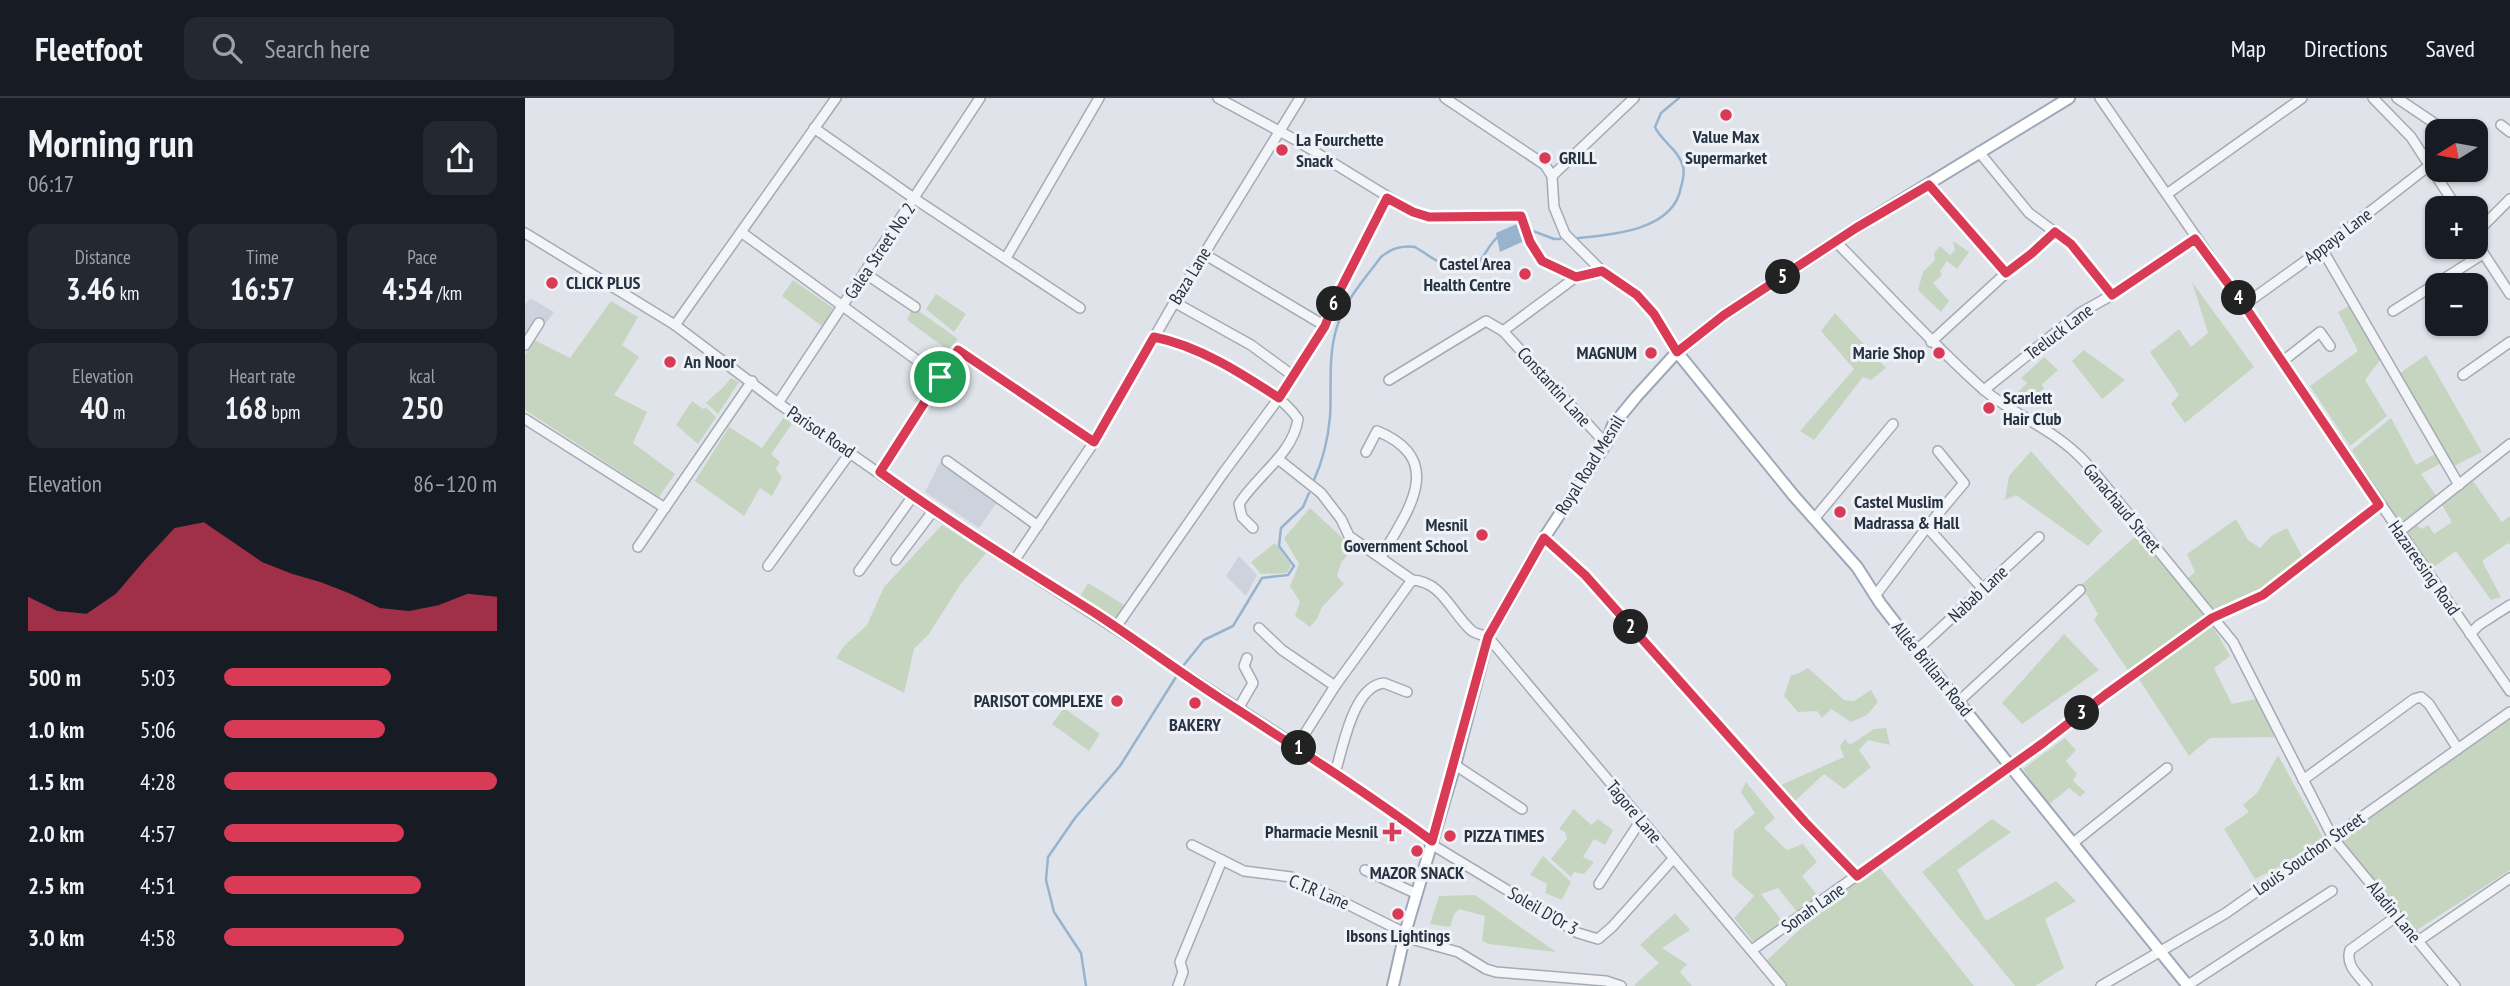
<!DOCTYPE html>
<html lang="en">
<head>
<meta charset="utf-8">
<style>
	body { margin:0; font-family:"PT Sans Narrow",sans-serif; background:#242831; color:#f1f3f6; height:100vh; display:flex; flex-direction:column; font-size:26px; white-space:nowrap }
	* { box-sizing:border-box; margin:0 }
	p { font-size:23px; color:#9ea1a6 }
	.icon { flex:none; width:38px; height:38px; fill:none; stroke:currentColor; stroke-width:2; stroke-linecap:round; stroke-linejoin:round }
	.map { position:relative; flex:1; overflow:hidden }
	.side { display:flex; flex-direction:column; background:#171b24; width:525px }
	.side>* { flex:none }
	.needle { width:46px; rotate:259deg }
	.tools { position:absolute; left:1900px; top:21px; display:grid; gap:14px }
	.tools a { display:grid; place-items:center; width:63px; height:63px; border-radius:14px; background:#171b24; box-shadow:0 2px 5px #0004; font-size:35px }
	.pin { position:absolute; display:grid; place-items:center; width:60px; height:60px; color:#fff; margin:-30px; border:4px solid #fff; border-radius:50%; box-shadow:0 2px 7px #0007 }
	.km { position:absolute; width:35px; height:35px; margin:-18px; border-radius:50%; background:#222; color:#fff; font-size:19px; line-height:35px; text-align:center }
	.round { display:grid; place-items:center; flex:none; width:74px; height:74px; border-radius:14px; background:#242831 }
	.summary { display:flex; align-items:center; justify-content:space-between; height:119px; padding:0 28px }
	h1 { font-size:38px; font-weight:700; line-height:52px }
	.metrics { display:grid; grid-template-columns:repeat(3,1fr); gap:10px; height:119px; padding:7px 28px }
	.metrics div { display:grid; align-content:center; border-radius:14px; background:#242831; text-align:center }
	.metrics b { font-size:30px; font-weight:700 }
	.metrics small { font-size:19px; font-weight:400 }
	.metrics p { font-size:19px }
	.chart { height:196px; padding:14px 28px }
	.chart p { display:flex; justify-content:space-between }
	.chart svg { width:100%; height:126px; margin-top:7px; fill:#d93a56; opacity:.7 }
	ul { padding:0 28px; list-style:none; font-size:23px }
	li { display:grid; grid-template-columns:112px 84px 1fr; align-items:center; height:52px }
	li i { height:18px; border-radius:9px; background:#d93a56 }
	header { display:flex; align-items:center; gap:42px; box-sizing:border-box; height:98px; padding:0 35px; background:#171b24; border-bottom:2px solid #363941 }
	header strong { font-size:33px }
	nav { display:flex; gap:38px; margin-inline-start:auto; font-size:24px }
	.search { width:490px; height:63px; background:#242831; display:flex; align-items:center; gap:18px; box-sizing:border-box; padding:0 24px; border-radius:14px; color:#9ea1a6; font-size:26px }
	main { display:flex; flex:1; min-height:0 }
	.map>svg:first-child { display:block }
	.built { fill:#cdd3dc }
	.green { fill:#c6d5c0 }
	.water { fill:#97b3cd }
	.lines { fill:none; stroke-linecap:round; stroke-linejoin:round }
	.stream { stroke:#97b3cd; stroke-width:2.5 }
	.minor-casing { stroke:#a5abb5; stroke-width:12 }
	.major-casing { stroke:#9ea8b7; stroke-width:14 }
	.minor { stroke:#f3f5f8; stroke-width:9 }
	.major { stroke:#fff; stroke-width:10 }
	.route-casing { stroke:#fff; stroke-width:14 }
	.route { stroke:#d93a56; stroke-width:9 }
	.poi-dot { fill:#d93a56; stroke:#eff3f7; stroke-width:2.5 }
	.labels { text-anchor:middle; stroke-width:6; stroke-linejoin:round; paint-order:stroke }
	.poi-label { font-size:18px; font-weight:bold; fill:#273243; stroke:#eff3f7; text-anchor:start }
	.street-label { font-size:18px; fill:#273243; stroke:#eff3f7 }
</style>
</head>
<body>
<header>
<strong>Fleetfoot</strong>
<div class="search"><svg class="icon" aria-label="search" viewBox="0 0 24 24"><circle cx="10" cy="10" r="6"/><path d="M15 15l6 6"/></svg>Search here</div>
<nav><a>Map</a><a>Directions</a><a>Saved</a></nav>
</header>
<main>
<section class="side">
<div class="summary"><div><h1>Morning run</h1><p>06:17</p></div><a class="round"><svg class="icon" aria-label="share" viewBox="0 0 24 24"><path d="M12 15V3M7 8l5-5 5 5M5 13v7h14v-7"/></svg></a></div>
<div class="metrics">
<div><p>Distance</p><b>3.46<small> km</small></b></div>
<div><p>Time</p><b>16:57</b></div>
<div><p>Pace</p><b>4:54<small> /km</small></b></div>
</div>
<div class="metrics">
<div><p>Elevation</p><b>40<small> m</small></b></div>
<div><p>Heart rate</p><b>168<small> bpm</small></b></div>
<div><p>kcal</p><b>250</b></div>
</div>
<div class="chart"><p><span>Elevation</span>86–120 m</p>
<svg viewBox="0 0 160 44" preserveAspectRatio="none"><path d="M0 44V32L10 37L20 38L30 31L40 19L50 8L60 6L70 13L80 20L90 24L100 27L110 31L120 36L130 37L140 35L150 31L160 32V44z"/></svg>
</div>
<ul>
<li><b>500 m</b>5:03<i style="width:61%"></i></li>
<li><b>1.0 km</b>5:06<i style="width:59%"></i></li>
<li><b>1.5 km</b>4:28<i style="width:100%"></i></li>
<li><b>2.0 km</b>4:57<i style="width:66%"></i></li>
<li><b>2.5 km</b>4:51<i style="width:72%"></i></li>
<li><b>3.0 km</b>4:58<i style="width:66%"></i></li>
</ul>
</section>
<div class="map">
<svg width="1985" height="888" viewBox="0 0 1985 888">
	<rect width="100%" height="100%" fill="#e0e4ea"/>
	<!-- built -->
	<g class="built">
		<path d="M5,200l24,14 -29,40v-47z"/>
		<path d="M415,364l60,36 -21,30 -54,-36z"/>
		<path d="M714,458l18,19 -11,21 -20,-20z"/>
	</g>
	<!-- green -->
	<g class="green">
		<path d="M1428,143l16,11 -12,17 -10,-8 -7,10 2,4 -9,8 16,18 -8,11 -23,-22 5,-18 12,-12 -1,-7 6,-7 10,9 5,-5z"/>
		<path d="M268,182l40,28 -10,19 -41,-31z"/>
		<path d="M1667,184l62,85 -69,56 -14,-19 8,-9 -29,-43 29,-23 12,18 17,-14z"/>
		<path d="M411,196l30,20 -12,18 -28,-23z"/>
		<path d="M86,203l27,16 -16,28 17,12 -25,38 33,17 -14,31 42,31 -16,23 -134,-87v-55l9,-15 36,18z"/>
		<path d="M1824,208l32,53 -16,21 22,36 -37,30 -40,-60 48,-35 -20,-39z"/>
		<path d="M388,209l45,32 -10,11 -41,-30z"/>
		<path d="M1310,215l51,55 -15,12 -8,-3 -49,63 -14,-9 54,-62 -33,-38z"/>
		<path d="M1559,252l41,30 -23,19 -30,-38z"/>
		<path d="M1901,257l56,97 -28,14 -54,-93z"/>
		<path d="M1519,259l14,13 -16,14 2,5 -8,9 -8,-8 -7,8 -7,-2 13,-13 -6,-5z"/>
		<path d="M206,280l8,4 -21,32 -12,-11c9,-9 18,-15 25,-25z"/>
		<path d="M167,303l11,8 3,-2 10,10 -18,27 -22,-19z"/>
		<path d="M259,319l8,7 -21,30 9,8 -4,7 6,8 -10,19 -12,-8 -16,28 -49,-35 34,-54 33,21z"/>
		<path d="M1866,320l25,47 21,-12 8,8 -24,13 18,26 -38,25 -49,-75z"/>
		<path d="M1506,353l71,80 -14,15 -72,-51 -11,5 4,-24z"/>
		<path d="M1948,383l29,41 8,-6v29l-2,-2 -26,18 19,36 -10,3 -35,-49 -25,18 -25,-38 10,-6 6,4 6,-4 6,9 18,-12 -10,-17z"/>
		<path d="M785,410l43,40 -12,15 -4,13 7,8 -22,23 -5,12 -7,8 -15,-11 5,-14 -10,-16 9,-22 -15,-26z"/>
		<path d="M1711,421l12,21 12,8 11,-12 16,-8 16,30 -39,33 -49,22 -28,-34 8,-7 -8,-18z"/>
		<path d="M417,427l44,28 -26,32 -31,49 -15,15 -10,44 -68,-35 8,-12 23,-21 17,-38z"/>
		<path d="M1612,437l72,85 21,36 -16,12 18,36 24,-5 19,38 -65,1 -21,18 -54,-83 57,-42 -63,41 -35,-52 4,-6 -17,-29z"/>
		<path d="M750,445l16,22 -4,8 -26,1 -10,-12z"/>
		<path d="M563,485l38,23 -10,19 -37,-27z"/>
		<path d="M1539,536l35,36 -77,54 -20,-21z"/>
		<path d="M1283,570l36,32 10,1 17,-11 7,12 -11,13 -16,7 -20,-13 -9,9 -5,-7 -19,1 -14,-16 7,-21 6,-1z"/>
		<path d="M539,610l36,26 -11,17 -37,-27z"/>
		<path d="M1985,617v155l-98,63 -72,-95z"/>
		<path d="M1361,630l4,17 -22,-5 -9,10 12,17 -27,22 -20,-15 -29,27 -14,-16 63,-28 -4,-11 5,-7 5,6 24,-16z"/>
		<path d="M1540,640l11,12 -10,11 11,13 -4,7 12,11 -5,5 -11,-9 -21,17 -25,-36z"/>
		<path d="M1753,657l48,88 -71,36 -31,-50 25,-17 -6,-7 14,-12z"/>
		<path d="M1221,684l29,36 -11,10 23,22 16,-6 14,18 -15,14 16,20 -21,16 -19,-24 -17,6 22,28 -28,22 -21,-26 20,-22 -22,-20 2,-45 21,-18 -14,-21z"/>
		<path d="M1049,711l17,16 7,-6 15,11 -8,15 -11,-6 -11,18 11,5 -10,12 -10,-2 -3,5 -20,-18 16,-20 -2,-7 -6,-3z"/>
		<path d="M1467,721l19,13 -54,38 29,51 70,-40 20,20 -31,18 19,49 -29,18h-20l-93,-114z"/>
		<path d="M1018,758l28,26 -9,18 -17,-7 2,-9 -17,-9z"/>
		<path d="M1352,766l97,122h-193l-18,-22 93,-87z"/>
		<path d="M950,797l81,57 -67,-8 -7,-3 3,-25 -26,-7 -5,5 -4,13 -20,-3 9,-28z"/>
		<path d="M1150,815l15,17 -28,18 25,16 -7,8 12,14h-56l-2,-1 25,-22 -19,-18z"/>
	</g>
	<!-- water -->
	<path class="water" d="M994,125l5,18 -24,11 -4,-19z"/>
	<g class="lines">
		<!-- stream -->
		<g class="stream">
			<path d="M1008,133l21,8h6"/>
			<path d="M1053,140c35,-3 96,-8 103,-51 2,-7 4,-14 2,-21 -5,-17 -22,-25 -28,-39l6,-14 18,-15"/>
			<path d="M789,382c9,-20 14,-41 16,-63 2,-32 -3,-65 9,-96 9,-24 27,-44 42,-64 9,-8 21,-12 34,-10 14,8 43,33 60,19 10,-8 13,-22 24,-30"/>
			<path d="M658,568l21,-26 29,-14 29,-48 26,-3 6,-9 -15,-20 2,-18 22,-21 6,-14"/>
			<path d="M561,888l-5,-33 -27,-41 -8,-32 2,-23 27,-39 45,-52 56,-89"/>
		</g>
		<!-- minor casing -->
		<g class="minor-casing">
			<g id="minor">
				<path d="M693,0l76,41 119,73 16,5 91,-2 10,27 12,19 34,16 26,-6"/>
				<path d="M920,0l100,67 7,11 2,31 11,27 37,37 35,24 17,19 23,38"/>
				<path d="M1575,0l410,593"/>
				<path d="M1848,0l38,39 46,71"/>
				<path d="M1872,0l49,33"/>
				<path d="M1976,27l9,7"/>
				<path d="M289,30l101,71 165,109"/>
				<path d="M1454,54l50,61 42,31 41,51"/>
				<path d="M1027,78l82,-78"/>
				<path d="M1404,87l77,88"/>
				<path d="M1642,96l135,-96"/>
				<path d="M216,134l199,145"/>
				<path d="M0,135l150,92 103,78 155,108 364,235 135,95"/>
				<path d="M1951,135l34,-34"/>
				<path d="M1311,144c49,49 96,102 148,148 29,24 66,38 93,64 8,7 15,16 22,24l134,164 100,196 122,148"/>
				<path d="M1951,144l34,52"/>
				<path d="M1797,151l137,236"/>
				<path d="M679,156l121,72"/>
				<path d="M481,160l93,-160"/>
				<path d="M341,176l49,33"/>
				<path d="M649,204l77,43 41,30"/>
				<path d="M1719,207l78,-56 108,-84"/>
				<path d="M1868,213l90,-57"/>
				<path d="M150,227l161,-227"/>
				<path d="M978,233l103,113"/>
				<path d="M629,239c40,8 121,48 144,82 -5,35 -41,56 -59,85l3,13 11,11"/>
				<path d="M1406,244l75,-69 25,-19 24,-22"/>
				<path d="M0,247l14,-22"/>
				<path d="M1758,263l37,-29 10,14"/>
				<path d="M1938,277l47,-33"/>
				<path d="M864,282l97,-59 17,10 73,-54"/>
				<path d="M1459,292l96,-77 32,-18 83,-56"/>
				<path d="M253,305l202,-305"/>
				<path d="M0,321l140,89"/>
				<path d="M841,354l11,-21c71,29 30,81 4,126"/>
				<path d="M753,361l43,34 20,26 8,17 63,44c30,1 40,34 60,51 4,3 11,4 16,6l293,349"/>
				<path d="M422,363l91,65"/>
				<path d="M355,375l78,-123 136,92"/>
				<path d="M1289,421l79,-95"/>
				<path d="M1402,429l37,-44 -26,-32"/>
				<path d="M1874,434l111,-88"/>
				<path d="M1019,440l41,37 220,247 52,54"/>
				<path d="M113,449l114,-166"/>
				<path d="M371,462l37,-49"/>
				<path d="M489,463l80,-119 80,-139 126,-205"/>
				<path d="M243,468l82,-113"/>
				<path d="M334,473l54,-75"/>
				<path d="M1350,498l52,-69 56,62"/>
				<path d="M591,529l108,-155 55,-74 46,-72 10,-26 52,-102"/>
				<path d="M734,530l23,22 53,36 77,-106"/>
				<path d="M1945,536l9,-9 31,-20"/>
				<path d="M1392,552l122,-113"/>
				<path d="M1433,604l122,-112"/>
				<path d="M713,611l15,-26 -9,-17 3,-8"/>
				<path d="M772,648l38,-60"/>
				<path d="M930,667l67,44"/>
				<path d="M810,675c8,-25 18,-87 49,-90l23,9"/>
				<path d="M1778,682l111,-81 7,-2 8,7 29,45"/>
				<path d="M1548,745l94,-75"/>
				<path d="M906,746l147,89 20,6 14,-12 61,-68"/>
				<path d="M667,747l52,26 47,6 16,7 98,49"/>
				<path d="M840,772l52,24"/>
				<path d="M1074,786l42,-64"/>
				<path d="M879,839l54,15 28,17 10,3 110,9 15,5"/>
				<path d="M1893,843l92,-63"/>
				<path d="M1227,852l291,-207 62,-48 107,-77 51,-23 116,-90"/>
				<path d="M1663,887l144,-94"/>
				<path d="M653,888l5,-14 -3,-10 42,-102"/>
				<path d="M1576,888l125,-73 284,-201"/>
				<path d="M1842,888c-9,-11 -22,-21 -17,-36l47,-34"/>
			</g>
		</g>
		<!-- major casing -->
		<g class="major-casing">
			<g id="major">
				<path d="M1152,254l117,144 63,71 23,36 30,39 278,344"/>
				<path d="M868,888l12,-53 50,-168 33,-128 56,-99 62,-94 7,-19 23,-28 41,-45 47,-37 132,-87 213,-130"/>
			</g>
		</g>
		<!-- minor -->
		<use href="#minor" class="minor"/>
		<!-- major -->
		<use href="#major" class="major"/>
	</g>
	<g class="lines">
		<!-- route casing -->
		<g class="route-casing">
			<path id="route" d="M1404,87l77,88 25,-19 24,-22 16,12 41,51 83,-56 49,66 135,200 -116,90 -51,23 -107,77 -62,48 -186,133 -52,-54 -220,-247 -41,-37 -56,99 -56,204c-68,-50 -140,-96 -211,-142 -42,-27 -82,-57 -123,-84 -73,-46 -148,-92 -218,-143l78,-122 136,92 60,-105c45,9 87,36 125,61l46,-72 10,-26 52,-102 26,14 16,5 92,-1 9,26 12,19 34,16 26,-6 35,24 17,19 23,38 47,-37 132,-87z"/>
		</g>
		<!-- route -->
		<use href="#route" class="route"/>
	</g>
	<!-- markers -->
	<g class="poi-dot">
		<circle cx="1201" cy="17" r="7"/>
		<circle cx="757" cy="52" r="7"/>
		<circle cx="1020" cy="60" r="7"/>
		<circle cx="1000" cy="176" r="7"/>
		<circle cx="27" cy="185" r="7"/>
		<circle cx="1126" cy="255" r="7"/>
		<circle cx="1414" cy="255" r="7"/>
		<circle cx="145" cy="264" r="7"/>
		<circle cx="1464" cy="310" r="7"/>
		<circle cx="1315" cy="414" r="7"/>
		<circle cx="957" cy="437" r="7"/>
		<circle cx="592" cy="603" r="7"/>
		<circle cx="670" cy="605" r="7"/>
		<path d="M863.5 723.5h7v7h7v7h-7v7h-7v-7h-7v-7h7z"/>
		<circle cx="925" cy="738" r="7"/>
		<circle cx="892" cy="753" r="7"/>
		<circle cx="873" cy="816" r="7"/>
	</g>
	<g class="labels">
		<!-- poi labels -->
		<g class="poi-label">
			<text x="1201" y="45" text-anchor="middle">Value Max<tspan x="1201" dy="21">Supermarket</tspan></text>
			<text x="771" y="48">La Fourchette<tspan x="771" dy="21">Snack</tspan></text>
			<text x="1034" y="66">GRILL</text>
			<text x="986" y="172" text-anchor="end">Castel Area<tspan x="986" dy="21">Health Centre</tspan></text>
			<text x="41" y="191">CLICK PLUS</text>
			<text x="1112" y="261" text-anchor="end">MAGNUM</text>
			<text x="1400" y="261" text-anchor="end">Marie Shop</text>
			<text x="159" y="270">An Noor</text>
			<text x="1478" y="306">Scarlett<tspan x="1478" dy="21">Hair Club</tspan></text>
			<text x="1329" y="410">Castel Muslim<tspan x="1329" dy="21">Madrassa &amp; Hall</tspan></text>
			<text x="943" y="433" text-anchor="end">Mesnil<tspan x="943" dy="21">Government School</tspan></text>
			<text x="578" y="609" text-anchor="end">PARISOT COMPLEXE</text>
			<text x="670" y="633" text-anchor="middle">BAKERY</text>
			<text x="853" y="740" text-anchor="end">Pharmacie Mesnil</text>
			<text x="939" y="744">PIZZA TIMES</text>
			<text x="892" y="781" text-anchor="middle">MAZOR SNACK</text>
			<text x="873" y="844" text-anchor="middle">Ibsons Lightings</text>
		</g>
		<!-- street labels -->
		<g class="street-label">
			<text transform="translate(1813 138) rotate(-37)" y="6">Appaya Lane</text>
			<text transform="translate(355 153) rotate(-56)" y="6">Galea Street No. 2</text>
			<text transform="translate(665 178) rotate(-59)" y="6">Baza Lane</text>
			<text transform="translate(1534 234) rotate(-37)" y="6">Teeluck Lane</text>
			<text transform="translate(1029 289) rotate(48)" y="6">Constantin Lane</text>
			<text transform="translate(296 334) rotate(34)" y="6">Parisot Road</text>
			<text transform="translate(1065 367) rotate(-58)" y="6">Royal Road Mesnil</text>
			<text transform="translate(1597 410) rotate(50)" y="6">Ganachaud Street</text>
			<text transform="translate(1899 470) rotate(55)" y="6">Hazareesing Road</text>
			<text transform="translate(1453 496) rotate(-43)" y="6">Nabab Lane</text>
			<text transform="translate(1407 571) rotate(51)" y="6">Allée Brillant Road</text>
			<text transform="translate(1109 714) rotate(50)" y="6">Tagore Lane</text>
			<text transform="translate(1784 756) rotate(-35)" y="6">Louis Souchon Street</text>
			<text transform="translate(794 794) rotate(23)" y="6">C.T.R Lane</text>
			<text transform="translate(1288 810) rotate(-35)" y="6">Sonah Lane</text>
			<text transform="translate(1018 813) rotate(30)" y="6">Soleil D'Or 3</text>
			<text transform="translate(1869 814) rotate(51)" y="6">Aladin Lane</text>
		</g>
	</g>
</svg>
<div class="tools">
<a><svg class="needle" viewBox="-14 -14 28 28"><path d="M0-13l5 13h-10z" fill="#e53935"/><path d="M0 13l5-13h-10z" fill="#9ea1a6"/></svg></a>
<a>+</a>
<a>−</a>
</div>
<div class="pin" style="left:415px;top:279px;background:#1e9e55"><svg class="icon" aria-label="arrive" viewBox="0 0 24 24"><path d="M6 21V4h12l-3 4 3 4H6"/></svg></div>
<b class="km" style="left:774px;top:650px">1</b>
<b class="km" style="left:1106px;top:529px">2</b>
<b class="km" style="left:1557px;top:615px">3</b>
<b class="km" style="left:1714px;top:200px">4</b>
<b class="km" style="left:1258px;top:179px">5</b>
<b class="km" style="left:809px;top:206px">6</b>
</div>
</main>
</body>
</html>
